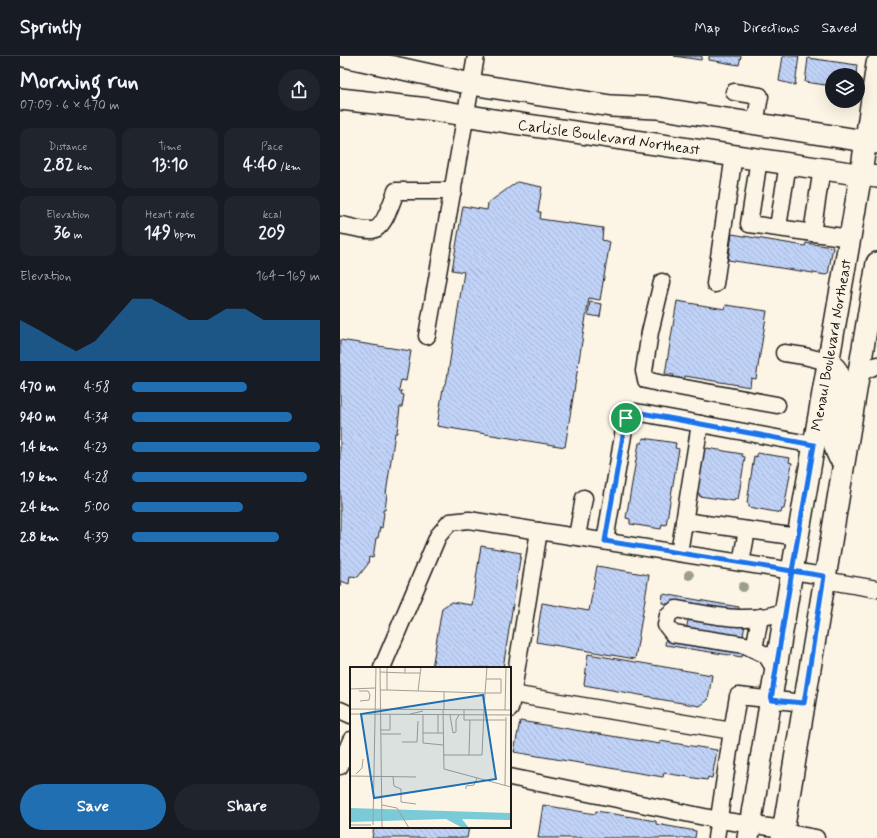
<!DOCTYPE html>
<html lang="en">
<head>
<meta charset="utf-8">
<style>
	body { margin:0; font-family:Mynerve,sans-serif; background:#20242c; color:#f1f3f6; height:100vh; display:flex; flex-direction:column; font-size:15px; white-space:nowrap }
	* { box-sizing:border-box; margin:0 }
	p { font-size:13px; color:#9ea1a6 }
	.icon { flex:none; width:22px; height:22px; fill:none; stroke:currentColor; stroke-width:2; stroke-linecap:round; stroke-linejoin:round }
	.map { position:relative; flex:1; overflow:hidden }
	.details { display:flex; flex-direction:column; background:#171b24; width:340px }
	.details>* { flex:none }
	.buttons { position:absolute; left:485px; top:12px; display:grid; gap:8px }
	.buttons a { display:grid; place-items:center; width:40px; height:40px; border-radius:50%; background:#171b24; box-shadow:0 4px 16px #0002; font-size:20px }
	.pin { position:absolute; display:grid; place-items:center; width:34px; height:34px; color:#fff; margin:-17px; border:2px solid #fff; border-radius:50%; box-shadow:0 1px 4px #0007 }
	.round { display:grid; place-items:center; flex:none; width:42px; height:42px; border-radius:21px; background:#20242c }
	.headline { display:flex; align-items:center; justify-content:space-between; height:68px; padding:0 20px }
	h1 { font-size:22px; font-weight:800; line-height:30px }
	.stats { display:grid; grid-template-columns:repeat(3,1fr); gap:6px; height:68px; padding:4px 20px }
	.stats div { display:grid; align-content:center; border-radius:10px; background:#20242c; text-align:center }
	.stats b { font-size:17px; font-weight:800 }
	.stats small { font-size:11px; font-weight:400 }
	.stats p { font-size:11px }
	.chart { height:112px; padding:8px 20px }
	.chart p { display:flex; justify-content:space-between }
	.chart svg { width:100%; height:72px; margin-top:4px; fill:#1f6fb2; opacity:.7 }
	.primary-button { display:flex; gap:8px; margin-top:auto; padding:8px 20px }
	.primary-button a { flex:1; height:46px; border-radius:24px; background:#1f6fb2; color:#fff; font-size:16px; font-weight:800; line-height:46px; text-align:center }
	.primary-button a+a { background:#20242c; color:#f1f3f6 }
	ul { padding:0 20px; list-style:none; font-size:13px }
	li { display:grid; grid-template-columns:64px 48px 1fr; align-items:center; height:30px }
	li i { height:10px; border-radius:5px; background:#1f6fb2 }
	header { display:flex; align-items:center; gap:24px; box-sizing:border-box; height:56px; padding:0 20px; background:#171b24; border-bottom:1px solid #363941 }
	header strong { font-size:19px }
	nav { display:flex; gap:22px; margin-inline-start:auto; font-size:14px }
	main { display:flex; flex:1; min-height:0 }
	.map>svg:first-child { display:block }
	.building { fill:url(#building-back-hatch); stroke:#1c1c1c }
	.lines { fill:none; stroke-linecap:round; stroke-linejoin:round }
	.minor-casing { stroke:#1c1c1c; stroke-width:19 }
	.major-casing { stroke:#1c1c1c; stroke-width:24 }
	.minor { stroke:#fcf5e5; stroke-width:16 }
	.major { stroke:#fcf5e5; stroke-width:21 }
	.tree { fill:#9b9e8b }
	.route-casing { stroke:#fff; stroke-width:8 }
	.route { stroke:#1a73e8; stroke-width:5 }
	.labels { text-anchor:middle; stroke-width:3; stroke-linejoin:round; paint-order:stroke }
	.street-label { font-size:15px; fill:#1c1c1c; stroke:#fcf5e5 }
	.inset-road { fill:none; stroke:#a29e95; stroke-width:1 }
	.view { fill:#1f6fb2; fill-opacity:0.15; stroke:#1f6fb2; stroke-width:2 }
	.inset-edge { fill:none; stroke:#1c1c1c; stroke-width:2 }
</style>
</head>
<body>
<header>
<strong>Sprintly</strong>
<nav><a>Map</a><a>Directions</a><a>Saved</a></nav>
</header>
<main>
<section class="details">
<div class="headline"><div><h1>Morning run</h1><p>07:09 · 6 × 470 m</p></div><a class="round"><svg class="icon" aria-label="share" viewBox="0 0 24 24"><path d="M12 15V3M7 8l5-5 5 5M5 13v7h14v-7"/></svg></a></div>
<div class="stats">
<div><p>Distance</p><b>2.82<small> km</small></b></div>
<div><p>Time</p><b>13:10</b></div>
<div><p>Pace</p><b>4:40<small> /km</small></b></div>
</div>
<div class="stats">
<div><p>Elevation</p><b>36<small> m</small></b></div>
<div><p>Heart rate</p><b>149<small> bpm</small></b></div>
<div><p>kcal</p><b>209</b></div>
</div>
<div class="chart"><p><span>Elevation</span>164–169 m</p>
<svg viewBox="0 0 160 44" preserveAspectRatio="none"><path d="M0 44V19L10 25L20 32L30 38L40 32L50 19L60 6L70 6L80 12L90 19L100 19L110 12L120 12L130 19L140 19L150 19L160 19V44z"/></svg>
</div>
<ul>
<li><b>470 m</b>4:58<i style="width:61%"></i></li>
<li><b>940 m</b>4:34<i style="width:85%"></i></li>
<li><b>1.4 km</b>4:23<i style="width:100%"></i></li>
<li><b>1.9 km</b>4:28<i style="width:93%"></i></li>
<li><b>2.4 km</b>5:00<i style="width:59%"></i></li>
<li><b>2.8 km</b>4:39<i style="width:78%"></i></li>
</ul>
<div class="primary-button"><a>Save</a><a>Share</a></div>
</section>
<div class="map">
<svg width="537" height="782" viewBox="0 0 537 782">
	<defs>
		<pattern id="building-back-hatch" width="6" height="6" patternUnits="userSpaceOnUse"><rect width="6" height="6" fill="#c1d2f8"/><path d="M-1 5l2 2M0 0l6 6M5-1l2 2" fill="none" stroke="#a5b4d4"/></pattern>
	</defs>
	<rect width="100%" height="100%" fill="#fcf5e5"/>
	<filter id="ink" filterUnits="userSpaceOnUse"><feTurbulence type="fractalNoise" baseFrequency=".025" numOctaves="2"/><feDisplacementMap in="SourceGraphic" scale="8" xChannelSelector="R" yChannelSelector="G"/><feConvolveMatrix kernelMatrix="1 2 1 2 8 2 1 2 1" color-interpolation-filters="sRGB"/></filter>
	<g filter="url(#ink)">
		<!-- building -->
		<g class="building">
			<path d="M334,0h28l-1,4z"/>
			<path d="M369,0h32l-2,9 -30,-5z"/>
			<path d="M443,0h16l-4,29 -16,-4z"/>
			<path d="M468,2l49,7 -1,10h-24v11l-27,-4z"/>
			<path d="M177,126l25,5 -4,25h3l-1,7 63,9 -1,12 8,2 -10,58 -11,-2 -24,149 -128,-21 6,-38 4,-9 17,-107 -12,-2 11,-64 24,4 1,-7z"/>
			<path d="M392,178l73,12 1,-3 27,4 -5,27h-1l-1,1 -98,-15z"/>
			<path d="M337,245l48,8 1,-4 41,6 -11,68 -5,-1 -1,9 -65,-11 -1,5 -11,-2 1,-4 -9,-1z"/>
			<path d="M250,246l12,2 -2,13 -12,-2z"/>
			<path d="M0,284l71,11 -5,30 -5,-1 -2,11h3l-1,3 3,1 -2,12h-2l-3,26h-2l-9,61h1l-2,16h-2v2l1,1 -2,15 -2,-1 -2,11h-2l-3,20 -4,-1 -1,7 -10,13 -8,-1 -1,8 -8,-3 -1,5z"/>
			<path d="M303,382l33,5 -1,5 4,1 -13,76 -4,-1 -1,5 -31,-5v-5l-4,-1 13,-75h3z"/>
			<path d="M367,392l35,6v2l3,1 -7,43 -3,-1 -1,2 -35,-5 1,-2h-4l7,-45h4z"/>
			<path d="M417,397l33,5 -1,4 3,1 -8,46h-2l-1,4 -32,-6v-3l-2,-1 7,-47 3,1z"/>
			<path d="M141,490l40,7 -18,115h-71l10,-60 9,-6 21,3z"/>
			<path d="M257,510l52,9 -14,84 -99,-17 6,-39 47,8z"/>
			<path d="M323,538l76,13 -1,9 -76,-13z"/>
			<path d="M349,560l56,8 -3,18 -56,-12z"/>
			<path d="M326,580l78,12 -2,9 -77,-12z"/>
			<path d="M248,598l124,21 -4,25 -8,6 -48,-8 -1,-1 -67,-12z"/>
			<path d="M180,665l140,23v-3l57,9 -5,28 -4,-1 -1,3 -43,-7 -1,4 -149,-25z"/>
			<path d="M203,749l52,9 1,-3 60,10v3l40,7 -1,7h-157z"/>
			<path d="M34,771h95l-2,11h-95z"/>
		</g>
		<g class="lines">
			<!-- minor casing -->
			<g class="minor-casing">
				<g id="minor">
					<path d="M394,36l26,4 -5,28"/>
					<path d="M419,103l-10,65 101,14"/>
					<path d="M0,169c9,1 23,6 32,5 12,-1 20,-29 24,-39h57"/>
					<path d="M438,171l10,-64"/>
					<path d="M472,177l10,-65"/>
					<path d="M322,226l-12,50 -6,39 2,9 17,4 114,21"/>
					<path d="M375,228l19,-129"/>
					<path d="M87,280l49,-280"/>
					<path d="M444,297l20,3 24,6"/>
					<path d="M518,318l19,-9"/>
					<path d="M344,465l114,16"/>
					<path d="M237,480l7,-38"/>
					<path d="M265,485l21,-123 10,-6 178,33"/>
					<path d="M339,497l21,-129"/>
					<path d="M401,507l6,-33"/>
					<path d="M484,524l53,9"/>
					<path d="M414,593l6,-32"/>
					<path d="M42,612l56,-132 12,-14 19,-2 355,56"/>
					<path d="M436,615l-10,-16 -21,-10 -72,-11 -7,-9 2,-10 8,-6c37,6 73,16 109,2"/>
					<path d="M172,638l220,37 6,-35 66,7"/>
					<path d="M170,653l29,-178"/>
					<path d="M0,654l11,5"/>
					<path d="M0,710l11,-26"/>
					<path d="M170,721l209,43 64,9"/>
					<path d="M443,776l33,6"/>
					<path d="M376,782l16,-107"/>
				</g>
			</g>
			<!-- major casing -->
			<g class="major-casing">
				<g id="major">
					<path d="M4,0l127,28 140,22 46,2 220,35"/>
					<path d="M0,43l88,10 66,11 383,57"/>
					<path d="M488,306c5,4 10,8 11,15 6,25 -15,52 0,80"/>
					<path d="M408,782l44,-267 69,-397 16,-110"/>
					<path d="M442,782l95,-575"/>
				</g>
			</g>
			<!-- minor -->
			<use href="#minor" class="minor"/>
			<!-- major -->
			<use href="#major" class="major"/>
		</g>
		<!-- trees -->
		<g class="tree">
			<circle cx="349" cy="519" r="5"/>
			<circle cx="403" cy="531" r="5"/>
		</g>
	</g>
	<g class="lines" filter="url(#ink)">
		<!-- route casing -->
		<g class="route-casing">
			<path id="route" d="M286,362l-21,123 187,30 -21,129 33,3 20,-127 -32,-5 22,-126 -178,-33 -10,6"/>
		</g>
		<!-- route -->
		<use href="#route" class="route"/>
	</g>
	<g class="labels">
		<!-- street labels -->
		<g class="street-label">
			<text transform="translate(269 81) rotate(8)" y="5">Carlisle Boulevard Northeast</text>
			<text transform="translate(491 289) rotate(-80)" y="5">Menaul Boulevard Northeast</text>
		</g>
	</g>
	<!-- overview -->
	<g transform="translate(10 611)">
		<rect width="161" height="161" fill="#fcf5e5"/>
		<path d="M0,141l161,5v7l-49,-1 7,9 -8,-1 -15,-8 -96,3z" fill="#7bcad7"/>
		<path class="inset-road" d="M30,0l2,161M30,5l25,1v-6M55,6h15M0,22l25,-1M30,23h7v-23M37,23l98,3 2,-26M9,24h9l2,4 -1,5 -9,1M68,24l3,-24M0,42l161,1M93,43l1,59 67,18M94,43v-18M114,43v10h6l-1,35M134,43l1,-17h16v-14h-15M155,43l1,-43M0,47l161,1M60,47l13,-3M73,48v28l20,2M88,48v18M100,48l3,18 3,-1v-12l3,-5M120,53h36v-3M30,63h10v-16M73,66h20M31,67h20M52,75h15l1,-21M93,88h39l2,-45M6,107l6,-6 1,-9M0,109l66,1M43,110l1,9 7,3v13l15,2M155,118l1,-65M116,122v-3l8,-1 3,-7M32,138l15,3 12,20M0,158h21M23,158l3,-158"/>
		<path class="view" d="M133,28l13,84 -122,19 -13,-84z"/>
		<rect width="161" height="161" class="inset-edge"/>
	</g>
</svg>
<div class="buttons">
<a><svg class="icon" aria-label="layers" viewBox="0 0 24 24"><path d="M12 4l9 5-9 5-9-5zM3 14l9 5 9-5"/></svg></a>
</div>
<div class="pin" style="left:286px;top:362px;background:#1e9e55"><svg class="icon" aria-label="arrive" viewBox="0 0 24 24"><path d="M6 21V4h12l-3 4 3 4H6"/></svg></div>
</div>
</main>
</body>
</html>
